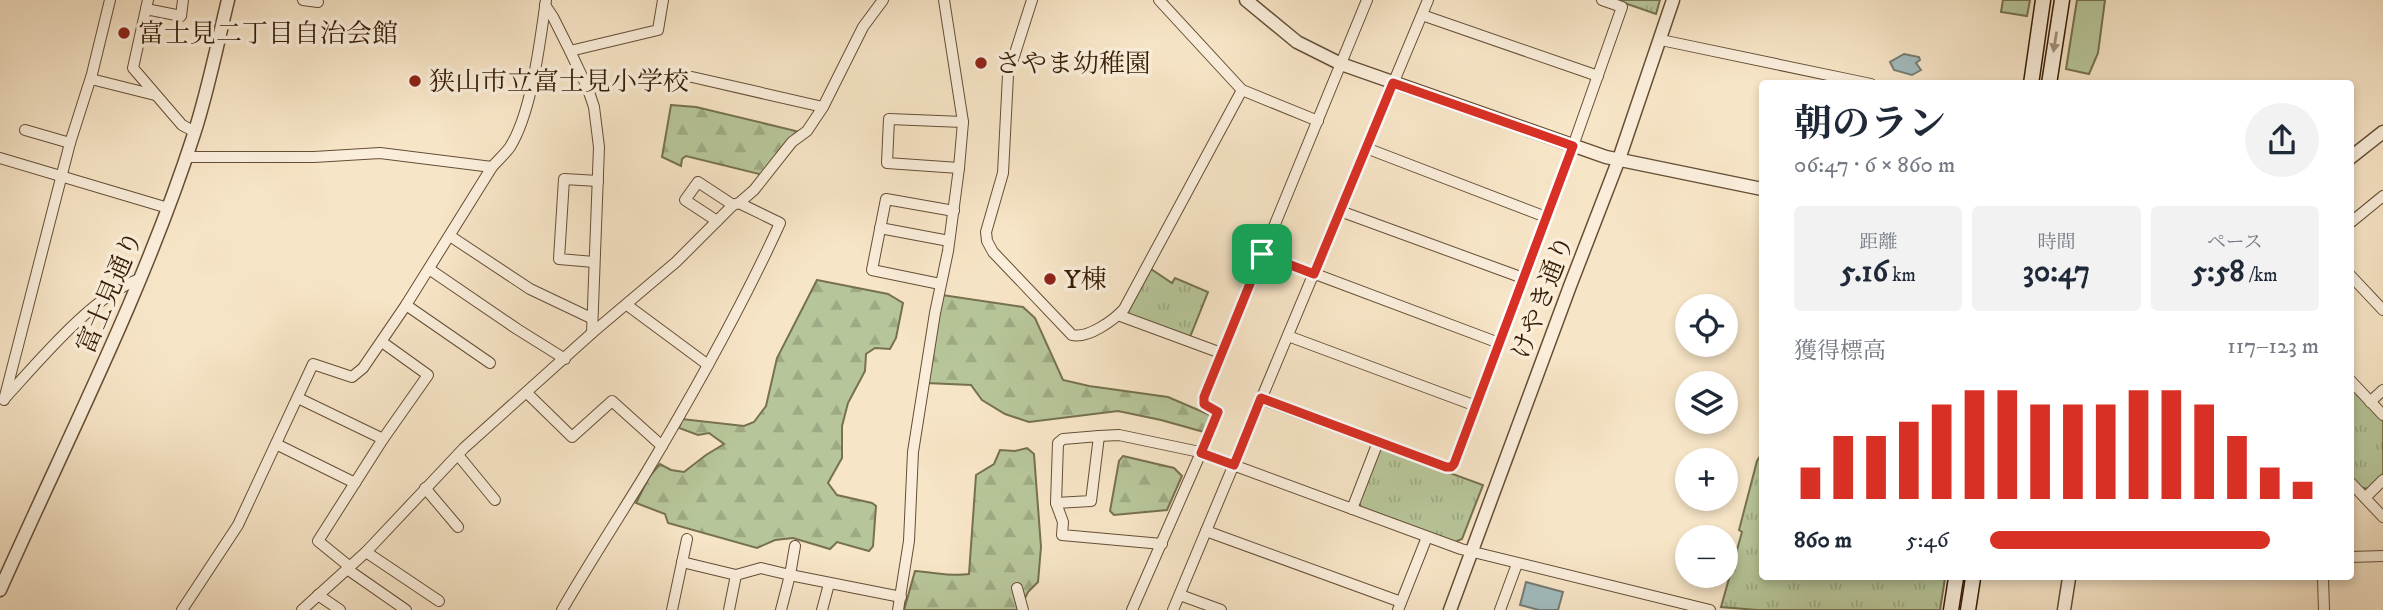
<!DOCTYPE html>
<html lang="ja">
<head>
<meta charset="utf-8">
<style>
	body { margin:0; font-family:"IM FELL DW Pica","Noto Serif JP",serif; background:#f2f2f3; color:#1f2937; height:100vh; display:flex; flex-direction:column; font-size:26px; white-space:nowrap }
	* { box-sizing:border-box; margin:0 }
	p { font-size:23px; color:#747a83 }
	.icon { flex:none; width:38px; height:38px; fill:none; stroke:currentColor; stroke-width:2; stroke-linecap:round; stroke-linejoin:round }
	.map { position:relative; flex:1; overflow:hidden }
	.details { position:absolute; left:1759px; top:80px; width:595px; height:500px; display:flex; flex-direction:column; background:#fff; border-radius:7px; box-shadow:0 4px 10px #0003 }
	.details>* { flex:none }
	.tools { position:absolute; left:1675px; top:294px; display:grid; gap:14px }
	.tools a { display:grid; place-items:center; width:63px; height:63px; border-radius:50%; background:#fff; box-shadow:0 4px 10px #0003; font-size:35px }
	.pin { position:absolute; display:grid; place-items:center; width:60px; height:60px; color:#fff; margin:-30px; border-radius:14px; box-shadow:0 4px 10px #0006 }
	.round { display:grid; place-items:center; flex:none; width:74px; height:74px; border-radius:37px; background:#f2f2f3 }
	.headline { display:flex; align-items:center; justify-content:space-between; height:119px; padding:0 35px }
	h1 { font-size:38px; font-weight:700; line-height:52px }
	.stats { display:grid; grid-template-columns:repeat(3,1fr); gap:10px; height:119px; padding:7px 35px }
	.stats div { display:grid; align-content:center; border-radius:7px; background:#f2f2f3; text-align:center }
	.stats b { font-size:30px; font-weight:700 }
	.stats small { font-size:19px; font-weight:400 }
	.stats p { font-size:19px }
	.chart { height:196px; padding:14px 35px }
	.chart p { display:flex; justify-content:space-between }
	.chart svg { width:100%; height:126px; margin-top:7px; stroke:#d93025; stroke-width:6 }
	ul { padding:0 35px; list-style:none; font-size:23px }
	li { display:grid; grid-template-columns:112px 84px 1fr; align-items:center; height:52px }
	li i { height:18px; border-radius:9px; background:#d93025 }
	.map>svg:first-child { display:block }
	.grass { fill:#b7c69a; stroke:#76714f; stroke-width:2 }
	.forest { fill:url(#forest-firs); stroke:#76714f; stroke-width:2 }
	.park { fill:url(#park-tufts); stroke:#76714f; stroke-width:2 }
	.water { fill:#a1bcbf; stroke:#767c74; stroke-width:2 }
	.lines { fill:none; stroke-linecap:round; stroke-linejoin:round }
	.minor-casing { stroke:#664e35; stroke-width:12 }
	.tertiary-casing { stroke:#664e35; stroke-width:15 }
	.secondary-casing { stroke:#361c04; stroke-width:17 }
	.minor { stroke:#faeedb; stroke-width:10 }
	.tertiary { stroke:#faeedb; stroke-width:12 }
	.secondary { stroke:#faeedb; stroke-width:14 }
	.oneway { fill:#a2907a }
	.route-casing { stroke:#fff; stroke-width:14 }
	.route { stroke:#d93025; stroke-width:9 }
	.poi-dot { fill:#8f2418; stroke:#faeedb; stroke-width:2.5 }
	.labels { text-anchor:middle; stroke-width:7; stroke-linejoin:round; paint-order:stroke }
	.poi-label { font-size:26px; fill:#361c04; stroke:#faeedb; text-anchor:start }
	.street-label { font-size:26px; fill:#361c04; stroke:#faeedb }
</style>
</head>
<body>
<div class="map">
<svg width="2383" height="610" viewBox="0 0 2383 610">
	<defs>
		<pattern id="forest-firs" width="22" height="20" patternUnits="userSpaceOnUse" patternTransform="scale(1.75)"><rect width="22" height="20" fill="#b7c69a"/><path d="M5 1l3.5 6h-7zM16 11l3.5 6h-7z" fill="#9eaa83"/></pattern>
		<pattern id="park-tufts" width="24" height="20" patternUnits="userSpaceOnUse" patternTransform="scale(1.75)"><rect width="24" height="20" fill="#b7c69a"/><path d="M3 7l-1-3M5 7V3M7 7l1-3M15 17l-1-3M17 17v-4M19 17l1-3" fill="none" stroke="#9eaa83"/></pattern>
	</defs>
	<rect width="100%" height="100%" fill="#f7e5c7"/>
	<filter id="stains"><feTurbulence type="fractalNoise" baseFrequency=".00286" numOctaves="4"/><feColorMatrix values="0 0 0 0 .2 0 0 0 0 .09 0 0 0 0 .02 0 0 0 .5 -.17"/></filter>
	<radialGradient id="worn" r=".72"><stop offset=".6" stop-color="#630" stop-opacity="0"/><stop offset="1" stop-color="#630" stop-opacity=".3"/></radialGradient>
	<!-- grass -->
	<g class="grass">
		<path d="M2003,0h27l-3,16 -26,-4z"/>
		<path d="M2077,0h28l-7,53 -9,21 -23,-5z"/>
	</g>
	<!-- forest -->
	<g class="forest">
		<path d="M671,105l25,2 104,25 -37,43 -77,-19 -4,3 -1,7 -19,-9z"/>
		<path d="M817,280l71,14 15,9 -7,35 -6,11 -15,-1 -9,6 -1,17 -17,32 -6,23v32l-14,25 9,12 35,8 4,3 -3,40 -4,5 -32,-9 -7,7 -37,-11 -18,2 -18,8 -89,-25 -3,-9 -29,-11 13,-26 11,-13 11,6 13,2 22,-17 18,-11 -15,-11 -11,2 -19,-7 3,-9 62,7 10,-4 12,-16 11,-48z"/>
		<path d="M942,295l81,12 12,11 28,62 26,6 79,11 42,18 1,4 -7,13 -43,-12 -43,-9 -89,11 -24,-8 -23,-14 -11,-15 -44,-2z"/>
		<path d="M1027,448l7,6 7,93 -3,35 -10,10 -9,18h-115l11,-39c18,1 37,6 54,3l7,-99 18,-11 6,-14 15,1z"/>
		<path d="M1123,456l51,12 8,8 -15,34 -53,5 -4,-4 9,-50z"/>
	</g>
	<!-- park -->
	<g class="park">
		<path d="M1616,0h44l-4,14z"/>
		<path d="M1151,269l21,14 3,-5 33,14 -18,45 -60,-22 -2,-3z"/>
		<path d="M2350,387l33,34v53l-15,15 -9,-2 -9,-10z"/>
		<path d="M1384,449l99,36 -21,54 -7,3 -94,-35 -2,-4 20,-53z"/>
		<path d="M1762,453v125h183l-5,32h-183l-36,-3 21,-75 -3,-2 18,-69z"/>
	</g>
	<!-- water -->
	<g class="water">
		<path d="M1904,54l15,3 1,3 -4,3 5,7 -9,5 -18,-5 -4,-8z"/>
		<path d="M1526,582l37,10 -5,18h-19l-19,-5z"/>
	</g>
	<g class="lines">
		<!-- minor casing -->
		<g class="minor-casing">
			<g id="minor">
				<path d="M148,0l-15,68 49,57 13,7"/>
				<path d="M303,0l15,2"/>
				<path d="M1032,0l-24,75 -5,98 -17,59 1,9 6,11 79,83c16,4 42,-15 52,-26l118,-219"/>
				<path d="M1159,0l83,90 76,31"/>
				<path d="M545,5l8,12 17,34 18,38 6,18 5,40 -7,186"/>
				<path d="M146,9l35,7 2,-16"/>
				<path d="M1422,15l176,61"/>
				<path d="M1661,40l210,44"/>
				<path d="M570,51l88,-21 5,-30"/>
				<path d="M692,77l131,30"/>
				<path d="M91,79l64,16"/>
				<path d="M25,130l45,13"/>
				<path d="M1366,148l180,69"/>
				<path d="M186,157h128l66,-4 112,14"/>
				<path d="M0,158l168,50"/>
				<path d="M959,168l-72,-5 2,-44 74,3"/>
				<path d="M1340,211l183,67"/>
				<path d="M717,221l-32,-21 13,-18 35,23"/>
				<path d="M2350,223l33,-27"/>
				<path d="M880,228l69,13"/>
				<path d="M450,236l80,53 61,29"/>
				<path d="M1262,254l237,89"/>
				<path d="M594,262l-35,-3 5,-80 34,2"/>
				<path d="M429,269l88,60 48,30"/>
				<path d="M2350,275l33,35"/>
				<path d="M940,284l-68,-14 14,-71 68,12"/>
				<path d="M406,305l84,58"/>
				<path d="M627,305l81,60"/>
				<path d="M1118,315l103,38"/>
				<path d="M1288,336l188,70"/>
				<path d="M2350,380l33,35"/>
				<path d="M527,393l45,44 40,-36 50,45"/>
				<path d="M5,398c33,-36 89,-104 135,-119"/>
				<path d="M298,398l85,41"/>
				<path d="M1261,399l185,68 7,-1 120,-320 49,-139 -20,-7"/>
				<path d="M4,400l66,-257 22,-69 18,-74"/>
				<path d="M2370,402l13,-12"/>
				<path d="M1099,436l20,-1 76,16 266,98 249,61"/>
				<path d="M1099,436l-8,65 -35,2 2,-60 5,-4z"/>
				<path d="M276,444l79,39"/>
				<path d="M458,455l37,45"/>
				<path d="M2350,482l33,35"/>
				<path d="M425,488l33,39"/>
				<path d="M2365,498l18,-18"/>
				<path d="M1056,503l7,19 -1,13 100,9"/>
				<path d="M1352,509l26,-67"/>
				<path d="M1206,531l195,71"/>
				<path d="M795,546l-5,29 111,22"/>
				<path d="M366,552l73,49"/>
				<path d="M2350,557l33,-1"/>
				<path d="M682,562l54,13"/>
				<path d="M350,567l-32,-26 65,-102 45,-64 -46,-33"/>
				<path d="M347,569l59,41"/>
				<path d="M2323,578l1,32"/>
				<path d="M1017,588l6,22"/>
				<path d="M318,595l22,15"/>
				<path d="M1180,595l41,15"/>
				<path d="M182,610l56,-85 75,-161 39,13 11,-9 43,-63 86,-138c6,-7 13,-13 18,-20 22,-35 30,-106 36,-147"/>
				<path d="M302,610l64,-58 98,-104 128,-115 84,-71 57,-57 6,-2 15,-13 38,-48 15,-11 16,-24 40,-80 20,-27"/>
				<path d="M562,610c26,-45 54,-88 81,-132 49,-82 97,-167 137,-255l-41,-20"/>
				<path d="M672,610l15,-71"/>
				<path d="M729,610l7,-35 25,-7 29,7 -9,35"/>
				<path d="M822,610l7,-26"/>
				<path d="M898,610l11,-69 4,-89 22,-139 13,-62 11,-83 4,-46 -19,-122"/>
				<path d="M1132,610l85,-194v-5l-13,-7v-7l163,-397"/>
				<path d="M1173,610l255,-610"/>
				<path d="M1398,610l29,-73"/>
				<path d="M1500,610l17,-46"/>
			</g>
		</g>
		<!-- tertiary casing -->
		<g class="tertiary-casing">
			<g id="tertiary">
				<path d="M1246,0l51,42 44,22 265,93 156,32"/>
				<path d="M2350,158l33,-26"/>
				<path d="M0,590c67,-151 143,-298 194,-456 14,-43 23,-89 34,-134"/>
				<path d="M1450,610l120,-324 49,-127 54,-159"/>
				<path d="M2064,610l5,-32"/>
			</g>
		</g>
		<!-- secondary casing -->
		<g class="secondary-casing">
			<g id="secondary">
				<path d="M2031,84l12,-84"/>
				<path d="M2049,84l13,-84"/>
				<path d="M1951,610l5,-32"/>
				<path d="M1968,610l5,-32"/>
			</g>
		</g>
		<!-- minor -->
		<use href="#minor" class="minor"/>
		<!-- tertiary -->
		<use href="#tertiary" class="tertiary"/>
		<!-- secondary -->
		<use href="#secondary" class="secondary"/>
	</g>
	<!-- one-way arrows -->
	<defs><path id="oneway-solid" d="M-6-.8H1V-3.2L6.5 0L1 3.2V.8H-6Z" transform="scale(1.75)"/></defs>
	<use class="oneway" href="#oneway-solid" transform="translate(2055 42) rotate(99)"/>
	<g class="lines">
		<!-- route casing -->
		<g class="route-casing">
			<path id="route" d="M1393,83l180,63 -119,318 -3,3h-5l-185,-69 -27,67 -33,-12 17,-41 -14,-8v-7l58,-143 52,20z"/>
		</g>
		<!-- route -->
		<use href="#route" class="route"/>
	</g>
	<!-- markers -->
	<g class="poi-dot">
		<circle cx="124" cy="33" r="7"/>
		<circle cx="981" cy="63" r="7"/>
		<circle cx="415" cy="81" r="7"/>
		<circle cx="1050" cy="279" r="7"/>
	</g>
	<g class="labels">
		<!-- poi labels -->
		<g class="poi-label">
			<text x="138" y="42">富士見二丁目自治会館</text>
			<text x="995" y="72">さやま幼稚園</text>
			<text x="429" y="90">狭山市立富士見小学校</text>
			<text x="1064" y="288">Y棟</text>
		</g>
		<!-- street labels -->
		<g class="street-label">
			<text transform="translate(109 292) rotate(-67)" y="9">富士見通り</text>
			<text transform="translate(1542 297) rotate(-69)" y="9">けやき通り</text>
		</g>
	</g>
	<rect width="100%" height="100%" filter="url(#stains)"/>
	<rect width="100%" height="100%" fill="url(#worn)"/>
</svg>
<div class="tools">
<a><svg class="icon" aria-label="locate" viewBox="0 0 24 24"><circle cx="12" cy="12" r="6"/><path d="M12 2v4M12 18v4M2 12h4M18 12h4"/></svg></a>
<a><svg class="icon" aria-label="layers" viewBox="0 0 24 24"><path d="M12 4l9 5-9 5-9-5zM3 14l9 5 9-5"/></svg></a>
<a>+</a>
<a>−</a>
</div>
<div class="pin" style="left:1262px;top:254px;background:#1e9e55"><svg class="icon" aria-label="arrive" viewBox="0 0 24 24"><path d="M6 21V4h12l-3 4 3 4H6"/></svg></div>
<section class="details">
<div class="headline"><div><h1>朝のラン</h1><p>06:47 · 6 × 860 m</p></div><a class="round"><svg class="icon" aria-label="share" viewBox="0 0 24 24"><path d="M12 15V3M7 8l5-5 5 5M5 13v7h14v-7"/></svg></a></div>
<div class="stats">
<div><p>距離</p><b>5.16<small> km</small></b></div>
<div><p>時間</p><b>30:47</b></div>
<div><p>ペース</p><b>5:58<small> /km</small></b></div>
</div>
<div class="chart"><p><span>獲得標高</span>117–123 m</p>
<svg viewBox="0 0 160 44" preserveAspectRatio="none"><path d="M5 44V33M15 44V22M25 44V22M35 44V17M45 44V11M55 44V6M65 44V6M75 44V11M85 44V11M95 44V11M105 44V6M115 44V6M125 44V11M135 44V22M145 44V33M155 44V38"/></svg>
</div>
<ul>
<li><b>860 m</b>5:46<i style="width:85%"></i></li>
</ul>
</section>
</div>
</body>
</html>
